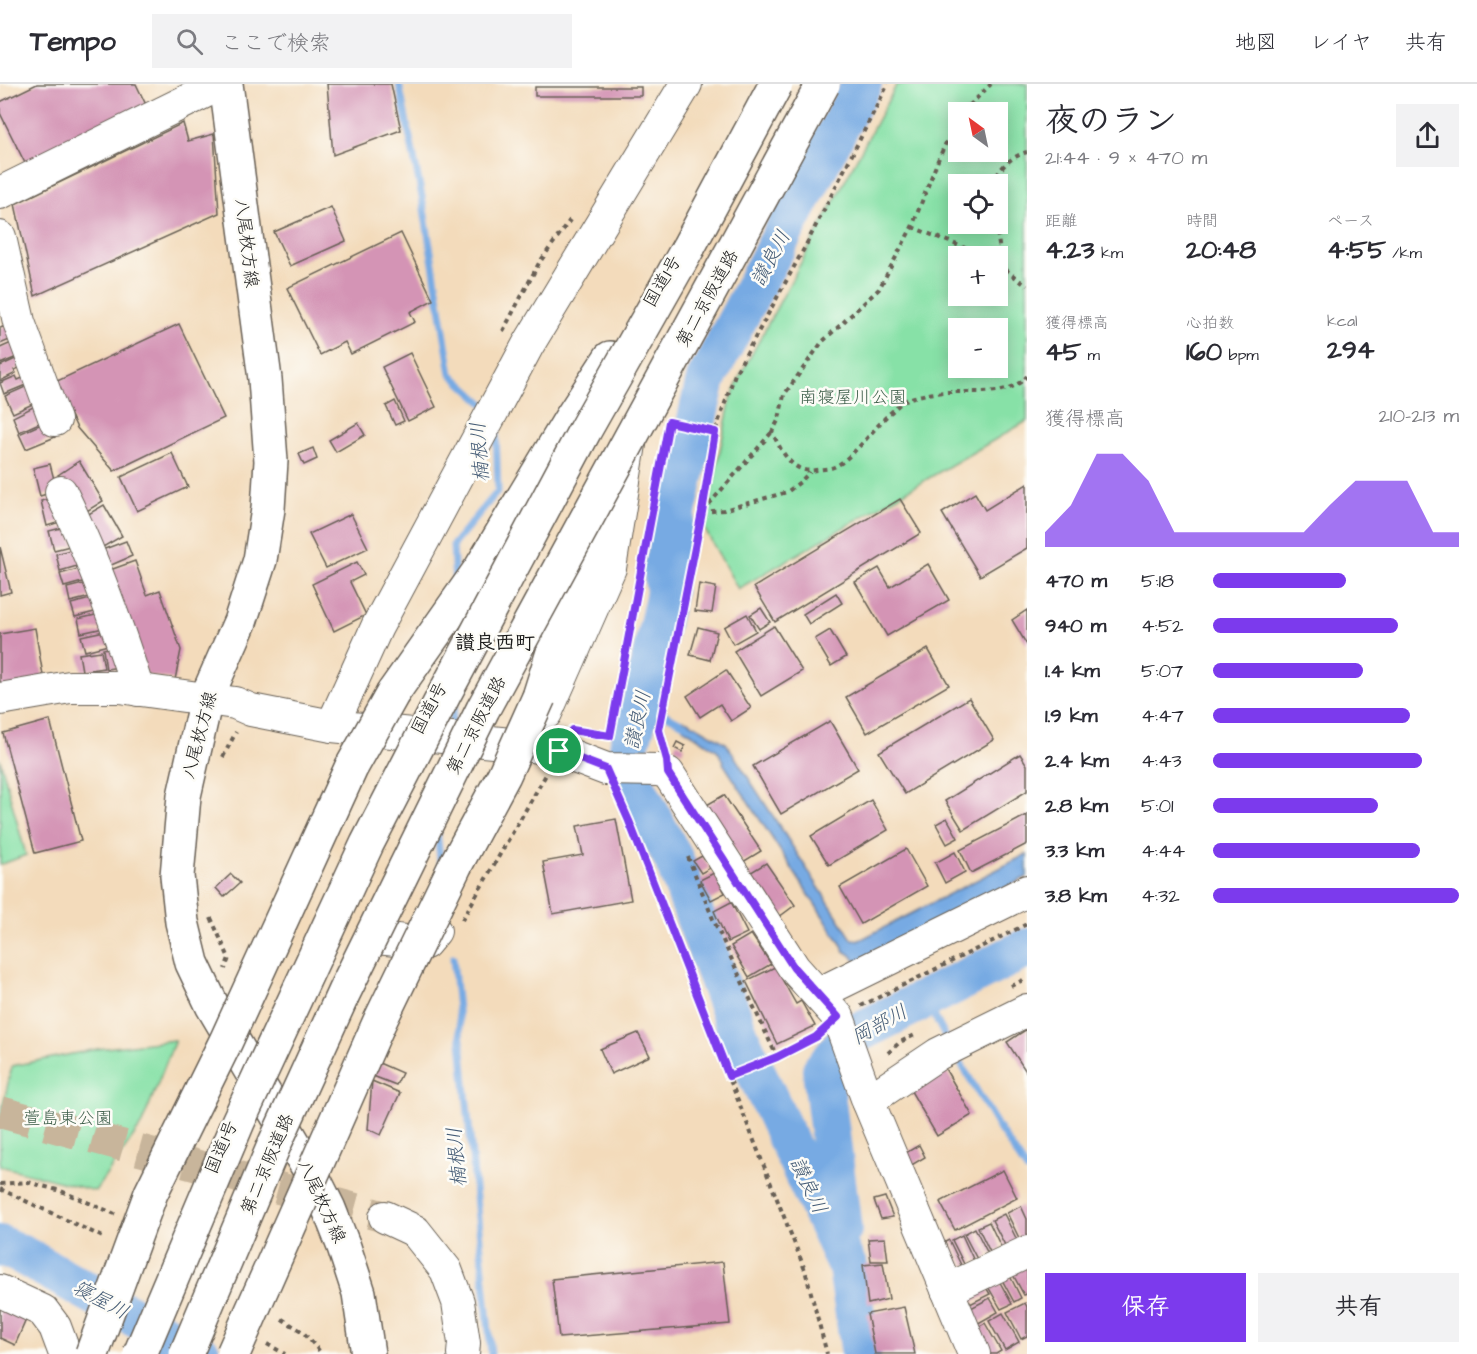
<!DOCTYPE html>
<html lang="ja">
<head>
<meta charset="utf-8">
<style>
	body { margin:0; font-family:"Architects Daughter","Klee One",sans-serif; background:#f2f2f3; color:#2b2b33; height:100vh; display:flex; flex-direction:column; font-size:22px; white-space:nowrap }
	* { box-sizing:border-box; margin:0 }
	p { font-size:20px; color:#7c7c81 }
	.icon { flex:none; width:33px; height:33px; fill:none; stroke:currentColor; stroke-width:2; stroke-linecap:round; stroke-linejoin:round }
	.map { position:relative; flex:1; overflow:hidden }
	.sheet { display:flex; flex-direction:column; background:#fff; width:450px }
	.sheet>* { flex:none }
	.needle { width:39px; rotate:327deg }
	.tools { position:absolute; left:948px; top:18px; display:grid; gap:12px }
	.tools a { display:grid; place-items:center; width:60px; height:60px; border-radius:0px; background:#fff; box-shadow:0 3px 15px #0003; font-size:30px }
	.pin { position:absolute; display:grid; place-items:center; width:51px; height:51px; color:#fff; margin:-26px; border:3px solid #fff; border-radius:50%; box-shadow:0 2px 6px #0007 }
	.round { display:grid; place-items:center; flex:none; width:63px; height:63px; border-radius:0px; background:#f2f2f3 }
	.headline { display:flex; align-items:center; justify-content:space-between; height:102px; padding:0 18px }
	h1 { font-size:33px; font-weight:700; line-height:45px }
	.stats { display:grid; grid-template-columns:repeat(3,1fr); gap:9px; height:102px; padding:6px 18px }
	.stats div { display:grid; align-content:center }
	.stats b { font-size:26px; font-weight:700 }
	.stats small { font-size:16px; font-weight:400 }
	.stats p { font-size:16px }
	.chart { height:168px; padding:12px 18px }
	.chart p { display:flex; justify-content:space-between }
	.chart svg { width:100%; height:108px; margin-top:6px; fill:#7c3aed; opacity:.7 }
	.cta { display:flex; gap:12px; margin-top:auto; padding:12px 18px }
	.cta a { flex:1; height:69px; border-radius:0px; background:#7c3aed; color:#fff; font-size:24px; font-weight:700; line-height:69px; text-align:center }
	.cta a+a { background:#f2f2f3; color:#2b2b33 }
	ul { padding:0 18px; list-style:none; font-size:20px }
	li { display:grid; grid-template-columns:96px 72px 1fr; align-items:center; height:45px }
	li i { height:15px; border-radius:8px; background:#7c3aed }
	header { display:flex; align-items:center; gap:36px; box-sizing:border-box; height:84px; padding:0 30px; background:#fff; border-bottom:2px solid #e1e1e2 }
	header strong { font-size:28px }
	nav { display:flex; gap:33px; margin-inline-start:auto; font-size:21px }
	.search { width:420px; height:54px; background:#f2f2f3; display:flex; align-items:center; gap:15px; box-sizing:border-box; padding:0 21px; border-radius:0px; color:#7c7c81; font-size:22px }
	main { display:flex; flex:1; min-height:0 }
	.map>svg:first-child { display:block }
	.green { fill:#87e1a7; stroke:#527e62; stroke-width:1.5; fill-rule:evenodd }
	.water { fill:#77aae3; stroke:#4a6380; stroke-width:1.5 }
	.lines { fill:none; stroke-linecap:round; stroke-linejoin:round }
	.stream { stroke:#77aae3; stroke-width:7 }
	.river { stroke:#77aae3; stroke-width:40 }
	.building { fill:#d494b5 }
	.minor-tunnel { stroke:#c8b59b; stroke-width:32; stroke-dasharray:32 16; stroke-linecap:butt }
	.minor-casing { stroke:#675f54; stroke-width:34 }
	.major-casing { stroke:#675f54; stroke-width:36 }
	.highway-casing { stroke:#675f54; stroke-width:36 }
	.path { stroke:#675f54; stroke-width:4; stroke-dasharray:4.5 4.5; stroke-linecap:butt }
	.minor { stroke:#fff; stroke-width:32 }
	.major { stroke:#fff; stroke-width:33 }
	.highway { stroke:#fff; stroke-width:33 }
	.highway-bridge-casing { stroke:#675f54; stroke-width:36; stroke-linecap:butt }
	.highway-bridge { stroke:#fff; stroke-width:33 }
	.route-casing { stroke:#fff; stroke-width:12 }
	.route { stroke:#7c3aed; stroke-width:8 }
	.labels { text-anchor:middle; stroke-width:5; stroke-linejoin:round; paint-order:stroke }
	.street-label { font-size:18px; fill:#1c1c1c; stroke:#fdfcf7 }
	.park-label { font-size:18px; fill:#41614d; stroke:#fdfcf7 }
	.water-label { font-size:20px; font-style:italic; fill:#455c76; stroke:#fdfcf7 }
	.neighbourhood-label { font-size:20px; font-weight:bold; fill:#1c1c1c; stroke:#fdfcf7 }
</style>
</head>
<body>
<header>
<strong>Tempo</strong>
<div class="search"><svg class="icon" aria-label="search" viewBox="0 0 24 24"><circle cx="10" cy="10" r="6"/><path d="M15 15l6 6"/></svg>ここで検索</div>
<nav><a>地図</a><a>レイヤ</a><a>共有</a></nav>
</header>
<main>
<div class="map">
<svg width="1027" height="1270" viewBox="0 0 1027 1270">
	<rect width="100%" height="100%" fill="#fdfcf7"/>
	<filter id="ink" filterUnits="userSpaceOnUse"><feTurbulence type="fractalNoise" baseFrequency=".0167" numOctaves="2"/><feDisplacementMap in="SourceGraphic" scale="12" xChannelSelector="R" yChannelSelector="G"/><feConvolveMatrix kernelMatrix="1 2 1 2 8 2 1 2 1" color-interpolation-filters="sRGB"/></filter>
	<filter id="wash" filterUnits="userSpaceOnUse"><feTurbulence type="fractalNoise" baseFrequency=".008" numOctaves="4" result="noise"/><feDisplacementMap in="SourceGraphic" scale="24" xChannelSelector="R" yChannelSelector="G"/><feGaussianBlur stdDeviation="1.35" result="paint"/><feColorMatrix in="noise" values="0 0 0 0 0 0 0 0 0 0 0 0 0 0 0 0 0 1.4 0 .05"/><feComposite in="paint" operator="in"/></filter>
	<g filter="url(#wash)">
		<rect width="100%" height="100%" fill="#f3dbbb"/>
		<!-- green -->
		<g class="green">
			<path d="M897,0h130v337l-289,168 -34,-61 26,-126 10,-26zM958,28h40v40h-40zM958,100h40v40h-40zM958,172h40v40h-40zM958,244h40v40h-40z"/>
			<path d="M0,675l26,96 -26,10z"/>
			<path d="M175,956l-34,86 -46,65 -95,-25v-48l12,-52 85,-17z"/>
		</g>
		<!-- water -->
		<path class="water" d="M683,636l5,1 38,22 126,196 8,1 167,-86v23l-171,85 -5,-7 -8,-5v-3l-120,-184 1,-2 -7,-11 -34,-22z"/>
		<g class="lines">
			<!-- stream -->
			<g class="stream">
				<path d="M399,0l23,113 29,177 35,32"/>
				<path d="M455,502l-2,-41 45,-54 -2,-60"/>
				<path d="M642,618l49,26"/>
				<path d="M450,645l5,-24"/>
				<path d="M437,747l4,37"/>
				<path d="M453,874l38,396"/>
				<path d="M926,916l21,40"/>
				<path d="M956,971l44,75 27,40"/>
			</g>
			<!-- river -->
			<g class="river">
				<path d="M842,1145l-20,-159 27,-33 178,-89"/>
				<path d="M0,1161l22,10 179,99"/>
				<path d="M861,1270l-13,-86 -108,-230 -66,-178 -42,-81 -4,-22 2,-15 12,-40 24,-110 -3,-21 43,-192 156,-295"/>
			</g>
		</g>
		<g id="blocks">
			<!-- building -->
			<g class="building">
				<path d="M37,0h99l11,23 -120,60 -27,-54v-11z"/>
				<path d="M327,0h64l10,46 -68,25z"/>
				<rect x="535" y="3" width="106" height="9"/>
				<path d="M183,39l5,18 26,-7 5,79 -184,83 -20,-92z"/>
				<path d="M331,123l15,34 -56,25 -16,-34z"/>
				<path d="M401,149l32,67 -23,12 5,10 -64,32 -6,-12 -25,13 -33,-67z"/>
				<path d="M11,240l6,13 -17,7v-16z"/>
				<path d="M179,240l45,94 -110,53 -37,-43 -22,-46z"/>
				<path d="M18,256l6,14 -24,10v-16z"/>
				<path d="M410,269l26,54 -28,14 -26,-54z"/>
				<path d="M20,273l4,9 -10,4 2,3 -16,8v-15z"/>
				<path d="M16,292l2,4 7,-3 3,7 -24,10 -4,-11z"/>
				<path d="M32,300l7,17 -26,12 -8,-17z"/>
				<path d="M395,317l9,20 -9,4 -9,-19z"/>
				<path d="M39,320l7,16 -27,12 -6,-15z"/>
				<path d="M48,337l7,16 -29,12 -7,-15z"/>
				<path d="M358,339l7,12 -29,17 -7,-12z"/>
				<path d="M313,364l4,11 -13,6 -5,-11z"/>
				<path d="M172,369l16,34 -51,24 -16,-34z"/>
				<path d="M79,377l24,40 -21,13 -24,-39z"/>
				<path d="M50,380l7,27 -17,5 -7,-28z"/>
				<path d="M1027,400v64l-47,28 -38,-63 33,-20 10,17z"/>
				<path d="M59,412l7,24 -19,6 -6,-25z"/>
				<path d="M900,415l21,34 -146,89 -21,-35z"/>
				<path d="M104,421l18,31 -19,11 -18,-31z"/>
				<path d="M351,430l17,34 -42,20 -17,-34z"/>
				<path d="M69,442l5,19 -20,5 -5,-19z"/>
				<path d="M126,457l6,15 -23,10 -7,-16z"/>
				<path d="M0,463l11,45 -11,3z"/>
				<path d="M80,463l4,17 -24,7 -4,-17z"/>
				<path d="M135,477l12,34 13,-5 21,60 -6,30 -28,-5 -37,-105z"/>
				<path d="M357,478l7,13 -14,7 16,33 -32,16 -22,-47z"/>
				<path d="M928,480l21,36 -62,36 -32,-54 24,-14 11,19z"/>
				<path d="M89,482l4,13 -29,8 -4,-13z"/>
				<path d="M95,497l3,14 -28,7 -3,-14z"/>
				<path d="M699,500l17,3 -4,26 -17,-2z"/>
				<path d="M836,509l6,10 -33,21 -6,-10z"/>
				<path d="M98,513l4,13 -27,7 -4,-13z"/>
				<path d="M761,524l9,14 -11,7 -9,-14z"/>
				<path d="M1027,526v35l-15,-25z"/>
				<path d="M104,529l4,14 -27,6 -3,-14z"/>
				<path d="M747,530l9,17 -23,13 -9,-17z"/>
				<path d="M774,542l28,45 -41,25 -27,-45z"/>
				<path d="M698,543l19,5 -7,28 -20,-5z"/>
				<path d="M35,544l9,53 -44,8v-55z"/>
				<path d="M109,546l3,14 -27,7 -4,-15z"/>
				<path d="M830,546l16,27 -15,9 -16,-27z"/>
				<path d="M118,562l3,21 -15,2 -3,-20z"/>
				<path d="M928,565l21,36 -82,48 -21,-36z"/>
				<path d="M101,567l3,17 -22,3 -3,-17z"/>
				<path d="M726,586l25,38 -20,13 -11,-17 -20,13 -13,-21z"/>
				<path d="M969,614l25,42 -89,54 -26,-42z"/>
				<path d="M50,636l31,121 -46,12 -32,-120z"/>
				<path d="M830,637l28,48 -77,45 -28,-48z"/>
				<path d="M677,658l8,4 -3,6 -8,-4z"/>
				<path d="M1020,670l7,11v26l-64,39 -18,-29z"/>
				<path d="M724,711l37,56 -18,11 -38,-56z"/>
				<path d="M871,716l17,30 -59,35 -18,-29z"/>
				<path d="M1027,731v29l-56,29 -11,-23z"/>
				<path d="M947,734l11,20 -11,6 -11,-20z"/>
				<path d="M616,735l15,81 -78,14 -10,-52 40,-7 -6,-29z"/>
				<path d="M906,765l21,37 -66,38 -21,-37z"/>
				<path d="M955,768l10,20 -20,11 -10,-20z"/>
				<path d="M702,772l8,12 -9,5 -8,-12z"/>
				<path d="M766,779l29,42 -20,15 -27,-46z"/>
				<path d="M714,789l11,20 -14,7 -11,-20z"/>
				<path d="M231,790l9,9 -16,14 -8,-9z"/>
				<path d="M731,818l16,31 -19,9 -14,-31z"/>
				<path d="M751,850l20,30 -22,13 -18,-31z"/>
				<path d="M775,883l21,37 5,-3 14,25 -38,18 -31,-63z"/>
				<path d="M1027,945v44l-20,-31z"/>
				<path d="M638,949l12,23 -39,18 -11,-25z"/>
				<path d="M379,979l23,10 -6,12 -23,-9z"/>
				<path d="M943,981l29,50 -35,21 -29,-50z"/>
				<path d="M372,997l28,12 -19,42 -13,-6z"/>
				<path d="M919,1061l6,12 -20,12 -6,-12z"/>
				<path d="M1003,1086l14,28 -62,32 -15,-28z"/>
				<path d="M885,1113l8,20 -12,2 -7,-19z"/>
				<path d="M1021,1122l6,13v20l-6,3 -14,-29z"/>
				<path d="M1004,1130l14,28 -12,5 -14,-27z"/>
				<path d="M989,1138l13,27 -11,5 -13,-27z"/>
				<path d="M975,1144l14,28 -11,5 -14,-27z"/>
				<path d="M962,1151l12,26 -9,5 -13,-26z"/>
				<path d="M885,1154l3,23h-17l-3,-22z"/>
				<path d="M949,1156l13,27 -9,5 -14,-27z"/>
				<path d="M723,1178l7,62 -171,14 -7,-59z"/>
				<path d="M883,1179l6,36 -21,5 -5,-39z"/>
				<path d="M1027,1183v27l-3,1 -13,-24z"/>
				<path d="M1008,1188l13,26 -7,4 -14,-26z"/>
				<path d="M997,1193l15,27 -11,5 -15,-26z"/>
				<path d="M982,1197l8,13 -24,12 -1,-16z"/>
				<path d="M990,1214l8,14 -23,13 -8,-15z"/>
				<path d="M0,1217l28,14 -13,30 -15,-7z"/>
				<path d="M1025,1219l2,4v29l-6,3 -14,-27z"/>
				<path d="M904,1223l11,47h-40l-8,-40z"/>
				<path d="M1003,1229l16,29 -14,8 -16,-29z"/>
				<path d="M985,1239l16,28 -5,3h-12l-13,-23z"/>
			</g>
		</g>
	</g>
	<g filter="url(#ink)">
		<use href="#blocks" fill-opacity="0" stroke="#675f54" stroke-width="1.5"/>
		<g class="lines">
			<!-- minor-tunnel -->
			<path class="minor-tunnel" d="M0,1028l385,105"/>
			<!-- minor casing -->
			<g class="minor-casing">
				<g id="minor">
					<path d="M0,109l221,-109"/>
					<path d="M0,153l19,85 36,98"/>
					<path d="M61,408c32,65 55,129 77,198"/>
					<path d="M0,615l70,-12h49l116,16 16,7 81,16 200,20 27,5 47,18 52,1 10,3 126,195 44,49 30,84 106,253"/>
					<path d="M546,629l64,-145 20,-124"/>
					<path d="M332,642l45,-99 151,-282 158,-261"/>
					<path d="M377,854l48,5 10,-12"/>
					<path d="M818,910l209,-103"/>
					<path d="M868,1017l70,-47 89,-44"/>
					<path d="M385,1133l30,14 31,39 12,32 6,41 -1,11"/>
					<path d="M947,1206l80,-38"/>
					<path d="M0,1207l43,20 12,16 10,27"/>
				</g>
			</g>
			<!-- major casing -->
			<g class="major-casing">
				<path id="major" d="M226,0l39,295 6,82 -3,48 -8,51 -20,62 -34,77 -22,97 -7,80 5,46 10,41 20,42 97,164 20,40 15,38 15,46 9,61"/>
			</g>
			<!-- highway casing -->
			<g class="highway-casing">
				<g id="highway">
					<path d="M393,609l88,-125 90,-150 39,-60"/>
					<path d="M539,613l55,-176"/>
				</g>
			</g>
			<!-- path -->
			<g class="path">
				<path d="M963,28l28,-28"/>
				<path d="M958,33l-20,43 -26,67 -33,62 -57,53 -38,53 -5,24 -7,13c9,18 20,43 44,38 6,-1 13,-1 18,-3 18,-8 41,-40 56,-54 6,-5 12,-12 18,-14 14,-5 31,-7 45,-7 24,-1 56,5 74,-16"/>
				<path d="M993,100c6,-16 17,-27 34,-32"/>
				<path d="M996,140l6,42"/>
				<path d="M912,143l73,29"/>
				<path d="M998,180l29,22"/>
				<path d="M503,247l36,-68 31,-43"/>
				<path d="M703,427l69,-79"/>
				<path d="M702,428l22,-2 63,-18 13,-10 10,-10"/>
				<path d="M592,649l18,3 59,-314 46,10 20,-58 71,-129 82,-161"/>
				<path d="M663,661l-4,-14 43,-219 13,-80"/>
				<path d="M223,673l13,-25"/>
				<path d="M618,712l187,474 22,84"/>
				<path d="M688,773l25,62 64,138"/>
				<path d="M211,834l18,40 -4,11"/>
				<path d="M462,836l85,-147"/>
				<path d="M1011,902l16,-8"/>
				<path d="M861,922l166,-82"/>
				<path d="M888,969l12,-11 17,-8"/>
				<path d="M729,992l48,-19 41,-22"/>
				<path d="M0,1100l28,-2 33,9 54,23"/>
				<path d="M0,1105l105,49"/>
				<path d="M282,1235l21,13 19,22"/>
				<path d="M267,1260l18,10"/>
			</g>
			<!-- minor -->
			<use href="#minor" class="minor"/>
			<!-- major -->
			<use href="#major" class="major"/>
			<!-- highway -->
			<use href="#highway" class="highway"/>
			<!-- highway-bridge casing -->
			<g class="highway-bridge-casing">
				<g id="highway-bridge">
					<path d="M92,1270l59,-161 75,-152 125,-273 42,-75"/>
					<path d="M140,1270l98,-232 129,-278 78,-151 140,-263 103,-182 88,-164"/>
					<path d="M186,1270l89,-211 69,-151 139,-283 340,-625"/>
					<path d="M233,1270l146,-331 76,-157 49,-91 35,-78"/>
				</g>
			</g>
			<!-- highway-bridge -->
			<use href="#highway-bridge" class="highway-bridge"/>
		</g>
	</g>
	<g class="lines" filter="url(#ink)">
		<!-- route casing -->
		<g class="route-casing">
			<path id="route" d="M669,338l46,10 -13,80 -43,218 8,30 1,13 126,195 44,49 -22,20 -39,20 -48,19 -100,-255 -23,-52 -47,-18 13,-21 38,6z"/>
		</g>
		<!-- route -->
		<use href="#route" class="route"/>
	</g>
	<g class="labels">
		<!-- street labels -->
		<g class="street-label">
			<text transform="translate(247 159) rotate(83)" y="6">八尾枚方線</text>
			<text transform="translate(662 197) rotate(-60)" y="6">国道1号</text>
			<text transform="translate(707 214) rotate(-61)" y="6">第二京阪道路</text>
			<text transform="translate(429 624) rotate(-62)" y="6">国道1号</text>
			<text transform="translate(476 641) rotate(-63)" y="6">第二京阪道路</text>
			<text transform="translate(199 651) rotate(-75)" y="6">八尾枚方線</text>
			<text transform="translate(221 1063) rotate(-67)" y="6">国道1号</text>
			<text transform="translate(267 1080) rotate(-67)" y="6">第二京阪道路</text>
			<text transform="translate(322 1117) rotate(65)" y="6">八尾枚方線</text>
		</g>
		<!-- park labels -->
		<g class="park-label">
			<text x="853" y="319">南寝屋川公園</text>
			<text x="68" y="1040">萱島東公園</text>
		</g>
		<!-- water labels -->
		<g class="water-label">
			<text transform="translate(770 174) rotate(-62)" y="7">讃良川</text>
			<text transform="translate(479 368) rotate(-94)" y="7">楠根川</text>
			<text transform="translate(637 636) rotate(-78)" y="7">讃良川</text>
			<text transform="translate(879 940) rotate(-29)" y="7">岡部川</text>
			<text transform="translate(456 1073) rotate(-95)" y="7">楠根川</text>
			<text transform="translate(809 1101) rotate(65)" y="7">讃良川</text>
			<text transform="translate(101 1215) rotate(28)" y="7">寝屋川</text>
		</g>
		<!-- neighbourhood labels -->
		<g class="neighbourhood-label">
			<text x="495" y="565">讃良西町</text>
		</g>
	</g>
</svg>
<div class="tools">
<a><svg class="needle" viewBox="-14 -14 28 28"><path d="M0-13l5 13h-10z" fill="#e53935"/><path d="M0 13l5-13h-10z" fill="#7c7c81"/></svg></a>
<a><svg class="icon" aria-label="locate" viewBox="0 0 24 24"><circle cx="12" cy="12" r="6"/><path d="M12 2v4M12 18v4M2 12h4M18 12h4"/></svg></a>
<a>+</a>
<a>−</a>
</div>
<div class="pin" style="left:559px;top:667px;background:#1e9e55"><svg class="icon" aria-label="arrive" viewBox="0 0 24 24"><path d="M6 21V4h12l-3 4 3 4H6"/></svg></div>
</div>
<section class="sheet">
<div class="headline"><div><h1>夜のラン</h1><p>21:44 · 9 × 470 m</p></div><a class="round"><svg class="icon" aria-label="share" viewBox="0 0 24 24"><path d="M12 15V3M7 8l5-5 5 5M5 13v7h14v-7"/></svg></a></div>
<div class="stats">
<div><p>距離</p><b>4.23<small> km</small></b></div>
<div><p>時間</p><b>20:48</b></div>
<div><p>ペース</p><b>4:55<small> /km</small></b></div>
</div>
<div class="stats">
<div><p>獲得標高</p><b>45<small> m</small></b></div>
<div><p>心拍数</p><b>160<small> bpm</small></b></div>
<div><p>kcal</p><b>294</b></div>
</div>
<div class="chart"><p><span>獲得標高</span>210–213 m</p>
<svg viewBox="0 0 160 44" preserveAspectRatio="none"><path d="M0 44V38L10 27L20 6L30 6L40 17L50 38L60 38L70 38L80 38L90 38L100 38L110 27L120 17L130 17L140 17L150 38L160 38V44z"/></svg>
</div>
<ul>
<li><b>470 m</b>5:18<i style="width:54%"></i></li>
<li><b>940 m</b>4:52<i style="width:75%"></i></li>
<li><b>1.4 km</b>5:07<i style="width:61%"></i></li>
<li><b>1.9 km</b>4:47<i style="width:80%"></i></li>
<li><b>2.4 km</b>4:43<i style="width:85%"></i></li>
<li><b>2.8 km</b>5:01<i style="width:67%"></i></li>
<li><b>3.3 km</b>4:44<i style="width:84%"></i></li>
<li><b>3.8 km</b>4:32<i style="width:100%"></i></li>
</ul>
<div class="cta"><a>保存</a><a>共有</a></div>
</section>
</main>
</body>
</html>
